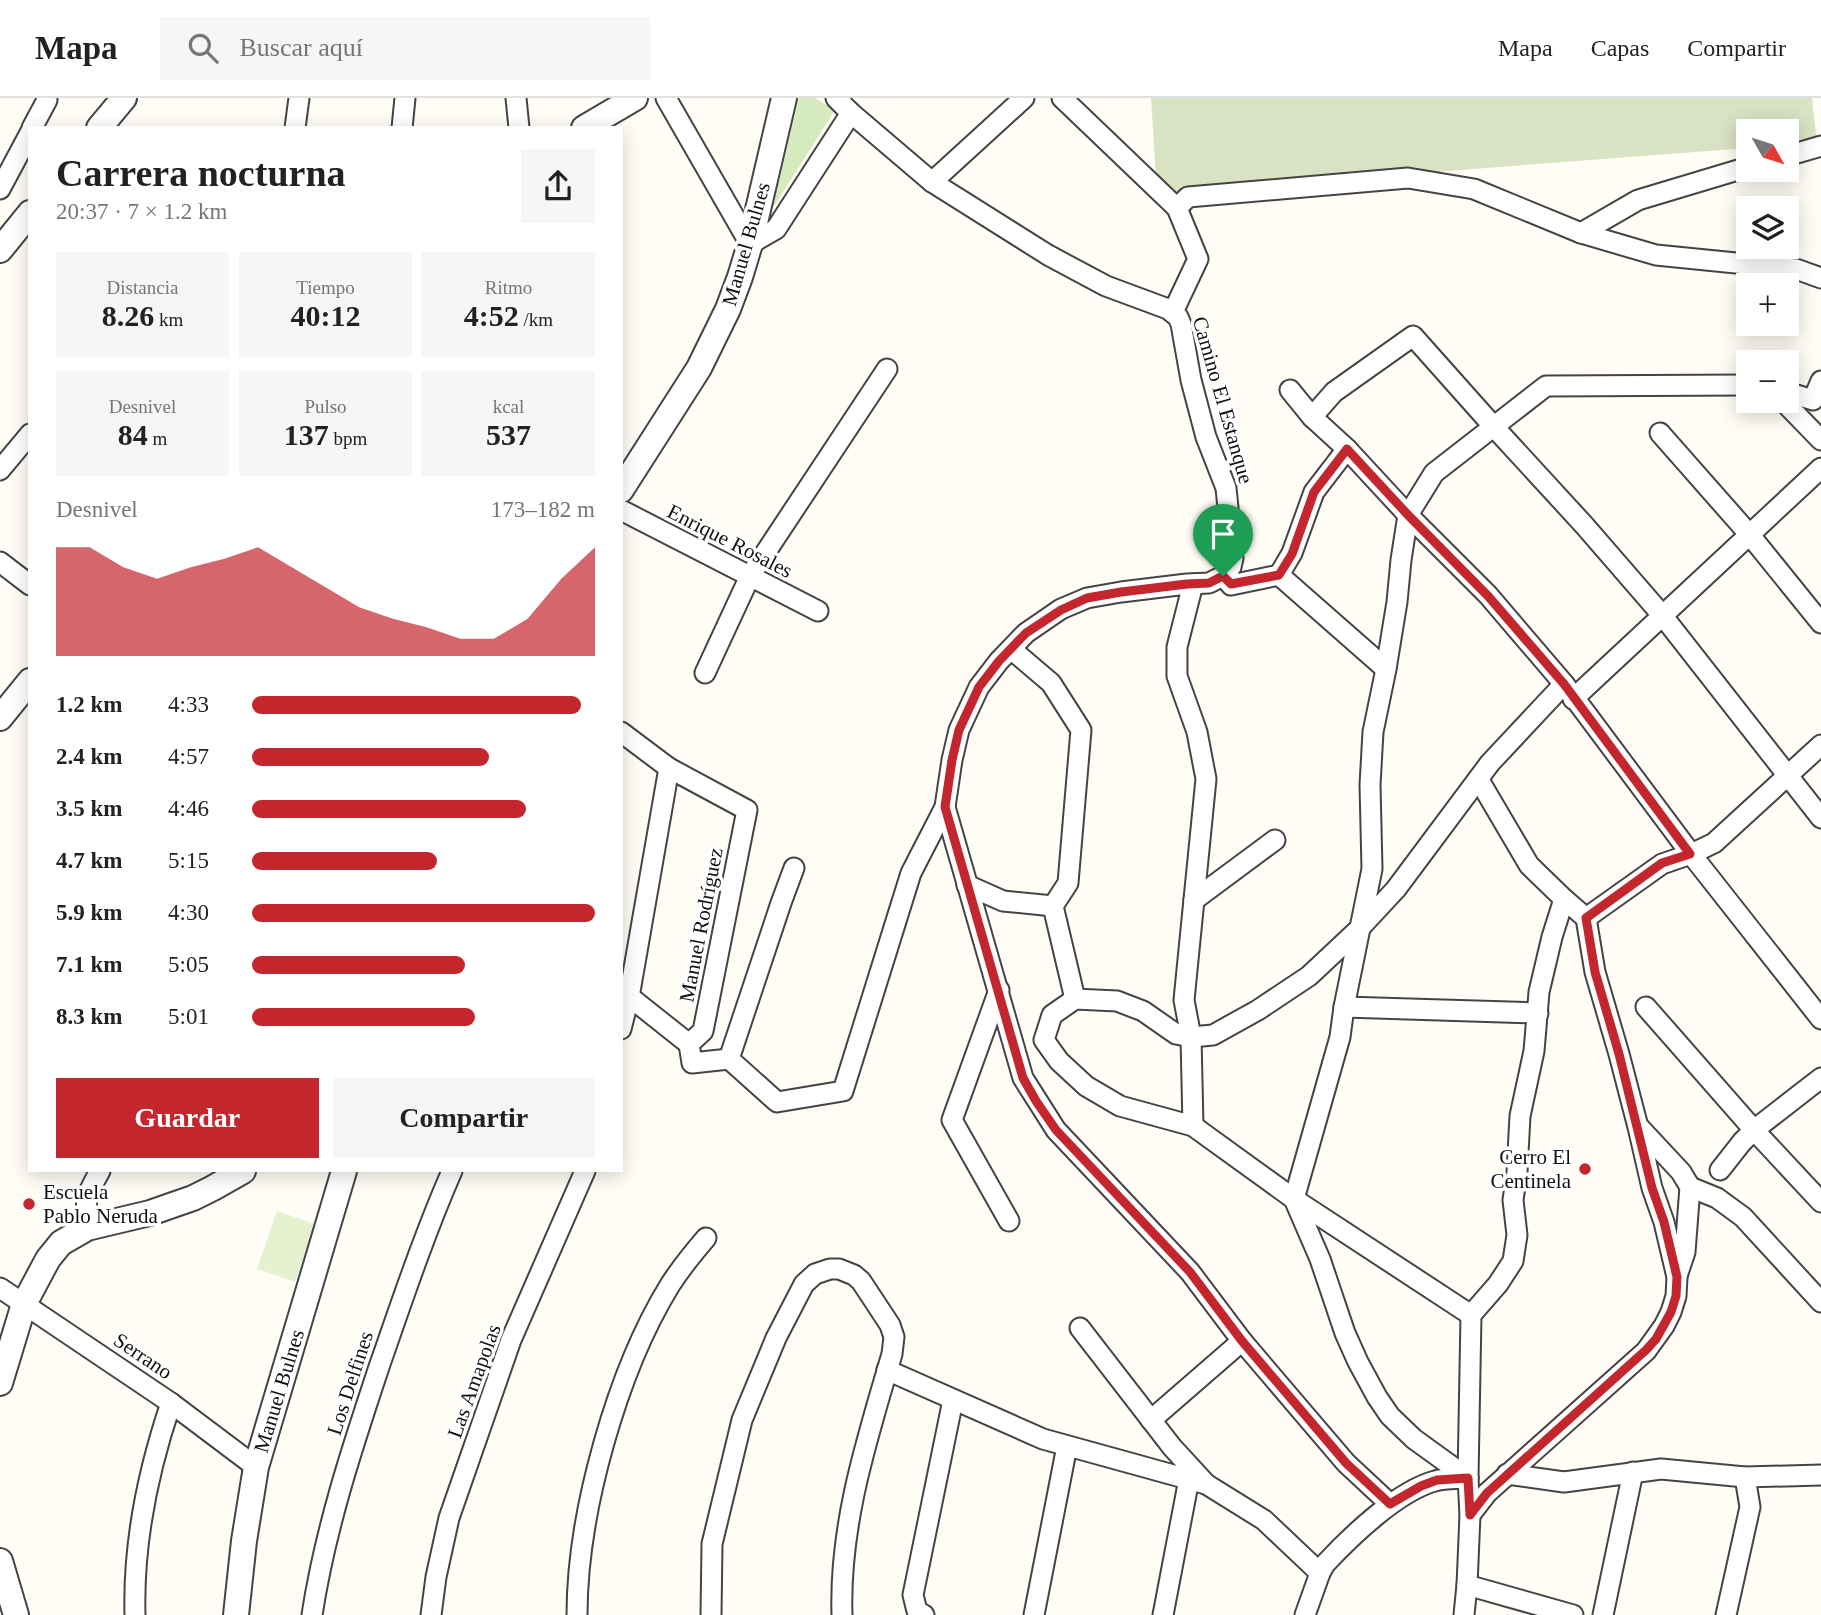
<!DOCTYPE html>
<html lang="es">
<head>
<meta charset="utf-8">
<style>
	body { margin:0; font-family:"Times New Roman",serif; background:#f6f6f6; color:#222; height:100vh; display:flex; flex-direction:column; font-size:26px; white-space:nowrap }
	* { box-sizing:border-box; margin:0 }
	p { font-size:23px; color:#767676 }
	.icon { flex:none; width:38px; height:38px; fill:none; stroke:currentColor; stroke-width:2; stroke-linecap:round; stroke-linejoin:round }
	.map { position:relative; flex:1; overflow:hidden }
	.panel { position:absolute; left:28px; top:28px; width:595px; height:1046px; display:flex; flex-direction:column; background:#fff; border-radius:0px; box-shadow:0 4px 18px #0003 }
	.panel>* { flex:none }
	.needle { width:46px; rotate:129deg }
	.tools { position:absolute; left:1736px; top:21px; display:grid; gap:14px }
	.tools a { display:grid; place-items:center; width:63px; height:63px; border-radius:0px; background:#fff; box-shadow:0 4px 18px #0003; font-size:35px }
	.pin { position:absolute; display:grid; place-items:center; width:60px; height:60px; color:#fff; margin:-72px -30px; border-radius:50% 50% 50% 0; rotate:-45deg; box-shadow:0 0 7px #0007 }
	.pin .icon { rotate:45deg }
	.round { display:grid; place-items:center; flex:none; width:74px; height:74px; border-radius:0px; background:#f6f6f6 }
	.headline { display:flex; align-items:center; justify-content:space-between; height:119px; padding:0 28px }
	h1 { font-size:38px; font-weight:700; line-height:52px }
	.figures { display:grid; grid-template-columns:repeat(3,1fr); gap:10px; height:119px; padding:7px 28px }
	.figures div { display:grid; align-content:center; border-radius:0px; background:#f6f6f6; text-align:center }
	.figures b { font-size:30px; font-weight:700 }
	.figures small { font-size:19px; font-weight:400 }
	.figures p { font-size:19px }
	.chart { height:196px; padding:14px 28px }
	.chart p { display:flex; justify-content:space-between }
	.chart svg { width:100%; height:126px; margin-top:7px; fill:#c4262e; opacity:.7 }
	.action { display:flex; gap:14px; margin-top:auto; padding:14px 28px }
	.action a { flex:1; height:80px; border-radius:0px; background:#c4262e; color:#fff; font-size:28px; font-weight:700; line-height:80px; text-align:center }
	.action a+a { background:#f6f6f6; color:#222 }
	ul { padding:0 28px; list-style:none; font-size:23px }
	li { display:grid; grid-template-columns:112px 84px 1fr; align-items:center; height:52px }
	li i { height:18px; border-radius:9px; background:#c4262e }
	header { display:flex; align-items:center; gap:42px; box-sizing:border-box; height:98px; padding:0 35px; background:#fff; border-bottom:2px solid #e0e0e0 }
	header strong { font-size:33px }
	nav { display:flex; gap:38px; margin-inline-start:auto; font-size:24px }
	.search { width:490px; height:63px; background:#f6f6f6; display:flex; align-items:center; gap:18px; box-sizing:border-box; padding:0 24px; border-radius:0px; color:#767676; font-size:26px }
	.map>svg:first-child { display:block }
	.green { fill:#d5ebbd }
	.cemetery { fill:#d9e3c4 }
	.pitch { fill:#e6f2cf }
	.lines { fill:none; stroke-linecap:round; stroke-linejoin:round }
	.minor-casing { stroke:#444; stroke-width:23 }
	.tertiary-casing { stroke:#444; stroke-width:28 }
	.minor { stroke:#fff; stroke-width:19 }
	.tertiary { stroke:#fff; stroke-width:24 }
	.route-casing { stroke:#fff; stroke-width:14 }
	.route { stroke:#c4262e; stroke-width:9 }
	.poi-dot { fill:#c4262e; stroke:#fff; stroke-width:2.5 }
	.labels { text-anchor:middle; stroke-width:7; stroke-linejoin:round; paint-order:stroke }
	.street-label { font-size:21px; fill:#111; stroke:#fff }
	.poi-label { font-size:21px; fill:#111; stroke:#fff; text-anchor:end }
</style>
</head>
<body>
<header>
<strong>Mapa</strong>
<div class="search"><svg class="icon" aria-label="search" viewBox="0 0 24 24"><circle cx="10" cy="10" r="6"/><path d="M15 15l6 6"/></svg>Buscar aquí</div>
<nav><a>Mapa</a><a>Capas</a><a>Compartir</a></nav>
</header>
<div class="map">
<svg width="1821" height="1517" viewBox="0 0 1821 1517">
	<rect width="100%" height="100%" fill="#fffdf5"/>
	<!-- green -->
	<path class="green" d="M799,0h16l20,12 -62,98z"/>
	<!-- cemetery -->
	<path class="cemetery" d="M1151,0h661l5,45 -30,2v-14h-39v17l-591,45z"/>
	<!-- pitch -->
	<path class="pitch" d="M277,1113l38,13 -20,58 -38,-13z"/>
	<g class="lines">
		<!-- minor casing -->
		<g class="minor-casing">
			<g id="minor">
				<path d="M516,0l3,30"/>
				<path d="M666,0l84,146 26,-15 75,-116"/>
				<path d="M836,0l15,15 81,69 116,73 58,31 62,23 10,8 3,7 10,56 15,57 20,51 7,70 -2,9 -8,9 -14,7 -22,1 -66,8 -34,6 -26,11 -35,24 -27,28 -20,26 -20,43 -7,30 -7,47 78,271 33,52 134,142 52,69 63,74 41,48 44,41"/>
				<path d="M1062,0l115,110 21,51 -25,53"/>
				<path d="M32,30l15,-28"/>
				<path d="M295,30l4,-30"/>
				<path d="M402,30l3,-30"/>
				<path d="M1787,58l34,-10"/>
				<path d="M932,84l92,-84"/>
				<path d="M0,91l30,-56"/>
				<path d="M1177,110l11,-11 220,-19 66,11 107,44 75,22 140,14 25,9"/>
				<path d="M1581,135l57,-33 110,-33"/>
				<path d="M1290,292l22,27 35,32 61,66 80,80 76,89 127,170 130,165"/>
				<path d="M1787,294l26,8 8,-19"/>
				<path d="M1783,303l38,39"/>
				<path d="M1312,319l22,-25 79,-56 81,91 90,98 78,90 159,203"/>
				<path d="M1660,335l89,101 72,89"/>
				<path d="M0,372l30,-36"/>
				<path d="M621,412l197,101"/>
				<path d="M0,464l30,23"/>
				<path d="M1279,477l107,94"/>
				<path d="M1223,478l8,9 48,-10 13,-22 22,-61 33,-43"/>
				<path d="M1011,551l40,34 30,47 -13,153 -15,23 22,93"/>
				<path d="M705,575l45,-97 137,-207"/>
				<path d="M1573,601l248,-231"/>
				<path d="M621,634l48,36 78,42 -44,221 -14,13"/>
				<path d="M967,787l36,16 50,5"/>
				<path d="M1194,802l81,-60"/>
				<path d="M1586,820l76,-54 29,-10 23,-11 107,-98"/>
				<path d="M621,892l68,54"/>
				<path d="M999,892l-47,130 57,101"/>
				<path d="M1344,909l194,6"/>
				<path d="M1646,909l108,123 67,72"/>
				<path d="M621,931l8,-32 40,-229"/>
				<path d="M689,946l3,19 37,-4 48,43 66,-11 68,-218 34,-66"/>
				<path d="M729,961l52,-156 13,-35"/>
				<path d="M1193,1028l-2,-89 -7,-37 22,-221 -9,-47 -20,-56v-29l16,-63"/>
				<path d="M1639,1029l42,45 9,15 -5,65 -8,24"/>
				<path d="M1720,1072l22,-28 12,-12 67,-52"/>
				<path d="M1690,1089l27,11 26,19 78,85"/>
				<path d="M96,1127c-18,-20 -7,-34 4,-54"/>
				<path d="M0,1190l171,115 85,64"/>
				<path d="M1471,1217l-177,-116 46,-162 4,-30 28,-138 -2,-84 3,-53 13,-63 11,-67 4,-42 7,-45 26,-42 112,-87 202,-1"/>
				<path d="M1080,1230l92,119 34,37"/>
				<path d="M887,1272l156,69 163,45 58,36 56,53"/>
				<path d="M1151,1322l91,-79"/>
				<path d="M1507,1376l57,8 97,-13 84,8 76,-2"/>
				<path d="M1468,1380l-54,-39 -24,-23 -13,-19 -19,-35 -13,-29 -25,-74 -26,-60 -101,-73 -73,-20 -34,-20 -27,-25 -15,-21 8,-25 23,-16 42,2 26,10 33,23 15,3 22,-2 45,-25 51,-34 48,-45 39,-42 94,-126 74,-79"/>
				<path d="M1470,1417l17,-22 159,-142 18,-25 7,-14 5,-16 1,-19 -13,-55 -12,-34 -14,-61 -19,-73 -24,-82 -9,-54 -22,-19 -35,-34 -50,-85"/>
				<path d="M1467,1487l106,30"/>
				<path d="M135,1517c-2,-72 13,-144 36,-212"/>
				<path d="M312,1517c13,-85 40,-167 67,-248 23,-66 45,-132 73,-196"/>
				<path d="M431,1517l5,-38 13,-59 62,-178 74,-169"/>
				<path d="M577,1517c0,-102 40,-244 93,-330 11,-17 23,-32 36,-47"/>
				<path d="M711,1517l1,-71 30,-124 34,-82 28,-54 11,-10 15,-5h9l15,6 7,6 29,44 4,12 -2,17c-25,85 -53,171 -50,261"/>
				<path d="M924,1517l-7,-4 -4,-16 40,-195"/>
				<path d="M1034,1517l33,-169"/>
				<path d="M1163,1517l26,-136"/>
				<path d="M1305,1517l15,-42 5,-9c26,-28 73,-73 110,-83 10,-3 22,-2 33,-3"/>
				<path d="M1464,1517l3,-30 3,-70 -2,-37 3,-163 27,-31 15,-23 4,-26 -4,-35 4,-28 3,-56 14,-65 5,-59 13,-55 12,-38"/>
				<path d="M1603,1517l30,-143"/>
				<path d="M1726,1517l24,-108 -5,-30"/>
			</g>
		</g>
		<!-- tertiary casing -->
		<g class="tertiary-casing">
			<g id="tertiary">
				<path d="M99,30l25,-30"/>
				<path d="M584,30l51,-30"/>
				<path d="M0,152l30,-37"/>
				<path d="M621,392l78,-122 29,-59 12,-32 10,-33 34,-146"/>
				<path d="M0,620l30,-37"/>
				<path d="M0,1285l24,-79 24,-45 13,-16 26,-15 63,-15 43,-15 20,-10 30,-17"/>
				<path d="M0,1463l16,54"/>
				<path d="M236,1517l8,-74 12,-74 88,-296"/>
			</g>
		</g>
		<!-- minor -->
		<use href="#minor" class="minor"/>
		<!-- tertiary -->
		<use href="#tertiary" class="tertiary"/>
	</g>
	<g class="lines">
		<!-- route casing -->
		<g class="route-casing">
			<path id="route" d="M1347,351l61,66 80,81 76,88 126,170 -28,9 -76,55 9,54 24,82 33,134 12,34 13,55 -1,19 -5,16 -15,27 -10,11 -159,143 -17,22 -2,-37 -31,2 -16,6 -31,18 -44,-41 -104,-122 -52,-69 -134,-142 -20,-29 -13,-23 -78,-271 7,-47 7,-30 20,-43 20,-26 27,-28 35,-23 26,-12 34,-6 66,-8 22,-1 14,-7 8,8 48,-9 13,-21 22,-62z"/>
		</g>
		<!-- route -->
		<use href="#route" class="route"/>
	</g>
	<!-- markers -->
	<g class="poi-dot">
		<circle cx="1585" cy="1071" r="7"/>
		<circle cx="29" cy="1106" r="7"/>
	</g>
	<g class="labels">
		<!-- street labels -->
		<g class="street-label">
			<text transform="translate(746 146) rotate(-74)" y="7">Manuel Bulnes</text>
			<text transform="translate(1223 302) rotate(74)" y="7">Camino El Estanque</text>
			<text transform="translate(730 443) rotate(27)" y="7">Enrique Rosales</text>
			<text transform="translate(701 827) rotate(-79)" y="7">Manuel Rodríguez</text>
			<text transform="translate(143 1258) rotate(34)" y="7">Serrano</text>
			<text transform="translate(474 1283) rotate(-70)" y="7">Las Amapolas</text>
			<text transform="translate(350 1285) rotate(-72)" y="7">Los Delfines</text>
			<text transform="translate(279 1293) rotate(-73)" y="7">Manuel Bulnes</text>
		</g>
		<!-- poi labels -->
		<g class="poi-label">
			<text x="1571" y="1066">Cerro El<tspan x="1571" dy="24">Centinela</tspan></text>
			<text x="43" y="1101" text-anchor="start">Escuela<tspan x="43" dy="24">Pablo Neruda</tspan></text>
		</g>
	</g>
</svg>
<div class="tools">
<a><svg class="needle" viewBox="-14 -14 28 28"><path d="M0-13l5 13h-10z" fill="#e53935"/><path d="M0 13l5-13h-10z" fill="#767676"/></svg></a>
<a><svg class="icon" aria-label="layers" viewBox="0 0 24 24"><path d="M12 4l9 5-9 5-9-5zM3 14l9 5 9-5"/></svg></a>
<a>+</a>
<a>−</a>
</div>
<div class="pin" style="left:1223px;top:478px;background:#1e9e55"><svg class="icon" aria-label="arrive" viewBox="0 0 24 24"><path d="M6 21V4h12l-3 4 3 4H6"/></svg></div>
<section class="panel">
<div class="headline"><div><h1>Carrera nocturna</h1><p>20:37 · 7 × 1.2 km</p></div><a class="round"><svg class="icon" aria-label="share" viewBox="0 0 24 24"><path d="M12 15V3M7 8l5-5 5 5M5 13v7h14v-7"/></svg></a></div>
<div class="figures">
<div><p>Distancia</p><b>8.26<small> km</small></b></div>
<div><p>Tiempo</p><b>40:12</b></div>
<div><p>Ritmo</p><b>4:52<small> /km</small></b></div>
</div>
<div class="figures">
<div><p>Desnivel</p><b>84<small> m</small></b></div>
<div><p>Pulso</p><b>137<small> bpm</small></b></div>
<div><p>kcal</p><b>537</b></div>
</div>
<div class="chart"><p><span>Desnivel</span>173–182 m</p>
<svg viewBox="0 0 160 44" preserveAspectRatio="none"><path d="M0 44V6L10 6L20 13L30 17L40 13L50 10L60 6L70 13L80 20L90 27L100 31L110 34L120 38L130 38L140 31L150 17L160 6V44z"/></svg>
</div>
<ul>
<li><b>1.2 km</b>4:33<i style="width:96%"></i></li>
<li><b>2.4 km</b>4:57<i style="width:69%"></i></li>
<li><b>3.5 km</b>4:46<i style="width:80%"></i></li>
<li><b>4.7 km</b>5:15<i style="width:54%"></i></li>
<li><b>5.9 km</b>4:30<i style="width:100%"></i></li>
<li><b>7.1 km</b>5:05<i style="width:62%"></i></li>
<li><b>8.3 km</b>5:01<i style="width:65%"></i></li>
</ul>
<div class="action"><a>Guardar</a><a>Compartir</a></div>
</section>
</div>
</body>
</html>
